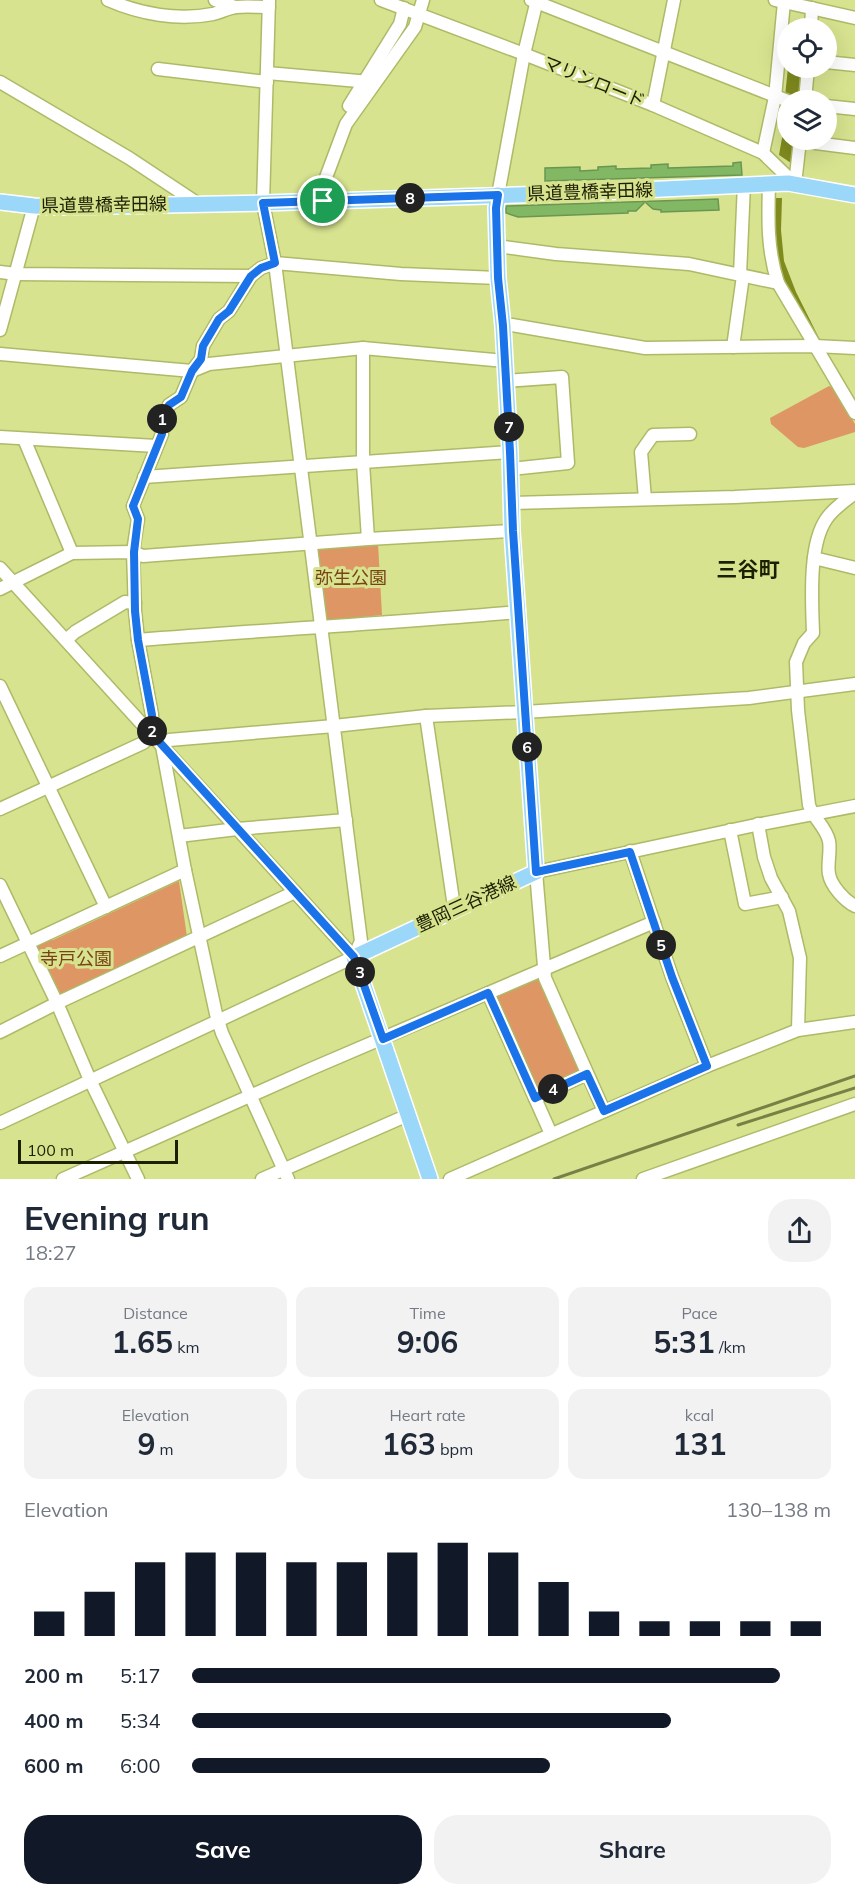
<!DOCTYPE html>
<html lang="en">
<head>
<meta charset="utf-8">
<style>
	body { margin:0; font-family:Mulish,"Noto Sans JP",sans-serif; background:#f2f2f3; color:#1f2937; height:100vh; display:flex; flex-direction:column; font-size:22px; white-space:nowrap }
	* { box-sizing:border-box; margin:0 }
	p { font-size:20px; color:#747a83 }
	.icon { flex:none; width:33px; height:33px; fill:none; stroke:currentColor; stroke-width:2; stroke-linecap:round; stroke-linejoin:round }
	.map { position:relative; height:1179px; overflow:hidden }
	.drawer { display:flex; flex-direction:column; background:#fff; flex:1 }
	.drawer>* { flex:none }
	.tools { position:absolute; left:777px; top:18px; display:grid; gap:12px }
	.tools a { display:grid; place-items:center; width:60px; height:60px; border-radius:50%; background:#fff; box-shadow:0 6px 24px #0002; font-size:30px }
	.scale { position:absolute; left:18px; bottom:15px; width:160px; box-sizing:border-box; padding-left:6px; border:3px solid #1c1f00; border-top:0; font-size:16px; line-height:21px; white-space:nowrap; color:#1c1f00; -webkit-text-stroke:4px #d7e38f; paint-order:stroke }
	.pin { position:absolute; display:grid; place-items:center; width:51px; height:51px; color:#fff; margin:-26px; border:3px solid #fff; border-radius:50%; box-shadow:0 2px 6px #0007 }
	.km { position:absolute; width:30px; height:30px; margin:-15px; border-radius:50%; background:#222; color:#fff; font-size:16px; line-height:30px; text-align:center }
	.round { display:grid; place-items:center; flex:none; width:63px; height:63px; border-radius:24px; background:#f2f2f3 }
	.overview { display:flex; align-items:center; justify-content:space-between; height:102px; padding:0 24px }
	h1 { font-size:33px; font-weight:700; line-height:45px }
	.metrics { display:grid; grid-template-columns:repeat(3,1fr); gap:9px; height:102px; padding:6px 24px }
	.metrics div { display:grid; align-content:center; border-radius:15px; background:#f2f2f3; text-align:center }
	.metrics b { font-size:30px; font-weight:700 }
	.metrics small { font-size:16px; font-weight:400 }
	.metrics p { font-size:16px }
	.chart { height:168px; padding:12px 24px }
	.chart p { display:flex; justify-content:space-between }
	.chart svg { width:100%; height:108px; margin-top:6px; stroke:#111827; stroke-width:6 }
	.action { display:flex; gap:12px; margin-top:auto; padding:12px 24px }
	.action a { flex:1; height:69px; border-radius:24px; background:#111827; color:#fff; font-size:24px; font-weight:700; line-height:69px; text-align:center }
	.action a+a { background:#f2f2f3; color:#1f2937 }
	ul { padding:0 24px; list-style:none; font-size:20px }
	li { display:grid; grid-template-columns:96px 72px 1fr; align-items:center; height:45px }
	li i { height:15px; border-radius:8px; background:#111827 }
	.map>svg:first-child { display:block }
	.green { fill:#de9664 }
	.water { fill:#808b1e }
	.building { fill:#82b864; stroke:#6a9652; stroke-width:1.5 }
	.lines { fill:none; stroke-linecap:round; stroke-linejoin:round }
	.minor-casing { stroke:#afba68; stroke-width:15 }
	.major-casing { stroke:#fff; stroke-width:18 }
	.minor { stroke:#fff; stroke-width:12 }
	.major { stroke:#9bd7f8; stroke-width:15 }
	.rail { stroke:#788046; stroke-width:3 }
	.route-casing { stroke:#fff; stroke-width:12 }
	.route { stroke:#1a73e8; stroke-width:8 }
	.labels { text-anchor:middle; stroke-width:6; stroke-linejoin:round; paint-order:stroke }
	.street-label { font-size:18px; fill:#1c1f00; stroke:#d7e38f }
	.park-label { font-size:18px; fill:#7a4317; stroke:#d7e38f }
	.quarter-label { font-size:21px; font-weight:bold; fill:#1c1f00; stroke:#d7e38f }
</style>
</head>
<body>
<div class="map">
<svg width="855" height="1179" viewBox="0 0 855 1179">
	<rect width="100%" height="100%" fill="#d7e38f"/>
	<!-- green -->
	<g class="green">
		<path d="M829,386l3,1 23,37v8l-51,16 -6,-1 -27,-23 -1,-6z"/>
		<path d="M378,543l4,72 -55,6 -9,-73z"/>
		<path d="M179,881l8,56 -123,58 -4,-2 -24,-45 3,-5 7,-4 7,1z"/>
		<path d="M538,977l5,3 39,90 -40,22 -6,-2 -40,-91 2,-5z"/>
	</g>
	<!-- water -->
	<g class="water">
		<path d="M788,68h13l-3,32h-10l-3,-4z"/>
		<path d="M787,110l1,30h8l-5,23 -12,-8z"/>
		<path d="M771,198h11l-1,32 3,31 12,31 24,48h-6l-24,-41 -12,-30z"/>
	</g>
	<!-- building -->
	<g class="building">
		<path d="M741,162l1,13 -197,6v-13l35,-1v4l18,-1v-3l18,-1v3l35,-1v-3l17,-1v4l65,-2v-3z"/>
		<path d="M718,199l1,11 -58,2v-2l-8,-1 -8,-7 -9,9h-8v2l-110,4 -12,-4v-7z"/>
	</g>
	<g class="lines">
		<!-- minor casing -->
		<g class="minor-casing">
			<g id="minor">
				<path d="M108,0c32,14 70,21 105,14 8,-2 15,-6 23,-7 11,-1 22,0 33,0"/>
				<path d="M215,0l20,7"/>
				<path d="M381,0l143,54 129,51 110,48 32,31"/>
				<path d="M531,0l257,101"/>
				<path d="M775,0l80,18"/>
				<path d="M811,28l1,-20"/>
				<path d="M826,62l29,3"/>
				<path d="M158,69l109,13"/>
				<path d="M267,73l103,9"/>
				<path d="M0,82l129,76 68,45"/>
				<path d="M805,100l3,-32"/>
				<path d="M653,105l21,-105"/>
				<path d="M349,106l51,-82 4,-16"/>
				<path d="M826,106l29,3"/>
				<path d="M800,141l55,7"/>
				<path d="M763,153l12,-56 9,-95"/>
				<path d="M769,184c-1,34 -2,66 9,99l77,130"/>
				<path d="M795,184l5,-44"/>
				<path d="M498,195l26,-141 13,-54"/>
				<path d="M323,201l2,-21 21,-56 69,-97 8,-27"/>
				<path d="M497,246l59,8 133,10 89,19"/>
				<path d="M0,272l16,2 235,2"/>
				<path d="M740,275l4,-91"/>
				<path d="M503,326l9,-1 133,23 170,-2 40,2"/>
				<path d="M0,330l34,-124"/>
				<path d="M733,347l10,-71"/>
				<path d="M363,348v115l5,76"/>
				<path d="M0,354l192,17 17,-7 154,-16 142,13"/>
				<path d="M506,381l56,-4 6,86 -57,6"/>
				<path d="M0,437l156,9"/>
				<path d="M24,439l48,114"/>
				<path d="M144,477l366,-25"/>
				<path d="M855,493c-10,8 -21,15 -28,25 -19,26 -15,83 -14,115l-9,10 -8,19 2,48 11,95c4,13 17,22 20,36 2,11 -2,23 0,33 2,12 16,27 26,32"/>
				<path d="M645,499l-4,-47 12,-17 37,-1"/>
				<path d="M512,503l223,-6 120,-6"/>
				<path d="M814,558l41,10"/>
				<path d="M0,568l354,389"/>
				<path d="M0,589l72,-36 61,-1 10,4 225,-17 144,-8"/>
				<path d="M66,640l9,-8 50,-30 10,1"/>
				<path d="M138,640c127,-10 253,-17 380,-28"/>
				<path d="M0,686l106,221"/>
				<path d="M426,716l27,184 3,8"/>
				<path d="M0,809l143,-66 10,-8 -1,-20 -14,-75 -3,-29 -2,-59 5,-33 -5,-13 29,-72 -1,-12 8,-17 12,-8 11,-26 9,-12 2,-13 16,-27 10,-8 22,-35 10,-8 14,-5 126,11 97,4"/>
				<path d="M758,824l6,33 7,21 18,33 11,47 -2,72"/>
				<path d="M730,830l15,74 37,-7"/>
				<path d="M179,836l58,-7 109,-9"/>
				<path d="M630,851l42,126 35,89"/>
				<path d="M0,885l57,118 33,77 48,99"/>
				<path d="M0,956l185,-86"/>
				<path d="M488,993l63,141"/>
				<path d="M0,1032l57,-29 238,-111"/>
				<path d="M535,1098l52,-24"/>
				<path d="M604,1111l-59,-133 -9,-106 215,-46 104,-20"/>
				<path d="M0,1123l354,-166 7,-16 -86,-678 -12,-60 6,-203"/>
				<path d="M63,1179l250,-111 341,-146"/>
				<path d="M262,1179l146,-64"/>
				<path d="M288,1179l-66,-146 -6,-19 -31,-144 -23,-124 7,-6 165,-14 92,-10 98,-4 225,-14 106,-14"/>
				<path d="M450,1179l257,-113 91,-36 57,-8"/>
				<path d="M643,1179l212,-75"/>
			</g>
		</g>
		<!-- major casing -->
		<g class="major-casing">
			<g id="major">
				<path d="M0,202l34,4 27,1 202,-4 315,-10 210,-10 67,12"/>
				<path d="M430,1179l-76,-222 182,-85 -24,-341 -2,-79 -7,-126 -5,-48 -2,-70 2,-13"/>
			</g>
		</g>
		<!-- minor -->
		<use href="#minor" class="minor"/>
		<!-- major -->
		<use href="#major" class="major"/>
		<!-- rail -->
		<g class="rail">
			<path d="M738,1125l117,-37"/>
			<path d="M554,1179l301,-103"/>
		</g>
	</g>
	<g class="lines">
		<!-- route casing -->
		<g class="route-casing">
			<path id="route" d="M498,195l-2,13 2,70 5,48 7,126 3,79 23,341 94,-20 42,125 35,89 -103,45 -17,-37 -52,24 -47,-105 -105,46 -29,-82 -201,-222 -1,-20 -14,-75 -3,-29 -1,-59 4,-33 -5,-13 29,-72 -1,-12 8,-17 12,-8 11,-26 9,-12 2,-13 16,-27 10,-8 22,-35 10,-8 14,-5 -12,-60z"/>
		</g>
		<!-- route -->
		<use href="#route" class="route"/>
	</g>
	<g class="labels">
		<!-- street labels -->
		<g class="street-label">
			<text transform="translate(594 82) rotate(22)" y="6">マリンロード</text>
			<text transform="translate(590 192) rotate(-2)" y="6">県道豊橋幸田線</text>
			<text transform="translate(104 205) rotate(-1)" y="6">県道豊橋幸田線</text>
			<text transform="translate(466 904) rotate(-25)" y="6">豊岡三谷港線</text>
		</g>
		<!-- park labels -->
		<g class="park-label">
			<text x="351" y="584">弥生公園</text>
			<text x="76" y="965">寺戸公園</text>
		</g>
		<!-- quarter labels -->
		<g class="quarter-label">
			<text x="748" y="577">三谷町</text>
		</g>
	</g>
</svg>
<div class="tools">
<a><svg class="icon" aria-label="locate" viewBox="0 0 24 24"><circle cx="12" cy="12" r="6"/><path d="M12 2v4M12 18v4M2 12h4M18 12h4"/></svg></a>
<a><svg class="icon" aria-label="layers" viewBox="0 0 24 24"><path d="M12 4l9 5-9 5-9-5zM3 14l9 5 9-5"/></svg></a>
</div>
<div class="scale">100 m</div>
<div class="pin" style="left:323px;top:201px;background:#1e9e55"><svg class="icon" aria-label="arrive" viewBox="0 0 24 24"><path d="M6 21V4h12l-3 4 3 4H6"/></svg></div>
<b class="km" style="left:162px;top:419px">1</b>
<b class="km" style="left:152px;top:731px">2</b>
<b class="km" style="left:360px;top:972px">3</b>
<b class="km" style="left:553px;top:1089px">4</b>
<b class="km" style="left:661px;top:945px">5</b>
<b class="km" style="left:527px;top:747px">6</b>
<b class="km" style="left:509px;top:427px">7</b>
<b class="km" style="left:410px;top:198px">8</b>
</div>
<section class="drawer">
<div class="overview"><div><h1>Evening run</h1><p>18:27</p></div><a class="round"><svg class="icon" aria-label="share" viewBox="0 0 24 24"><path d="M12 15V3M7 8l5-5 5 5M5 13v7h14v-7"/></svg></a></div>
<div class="metrics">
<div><p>Distance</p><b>1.65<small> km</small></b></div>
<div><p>Time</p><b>9:06</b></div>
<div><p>Pace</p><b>5:31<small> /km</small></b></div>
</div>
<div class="metrics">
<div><p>Elevation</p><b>9<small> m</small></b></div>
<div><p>Heart rate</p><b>163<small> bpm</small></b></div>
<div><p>kcal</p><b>131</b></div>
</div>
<div class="chart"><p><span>Elevation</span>130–138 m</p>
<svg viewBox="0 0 160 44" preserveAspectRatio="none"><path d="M5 44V34M15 44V26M25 44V14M35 44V10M45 44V10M55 44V14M65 44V14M75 44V10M85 44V6M95 44V10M105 44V22M115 44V34M125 44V38M135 44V38M145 44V38M155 44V38"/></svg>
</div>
<ul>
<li><b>200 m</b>5:17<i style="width:92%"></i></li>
<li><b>400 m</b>5:34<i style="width:75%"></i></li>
<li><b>600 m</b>6:00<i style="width:56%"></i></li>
</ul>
<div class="action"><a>Save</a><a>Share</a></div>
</section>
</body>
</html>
